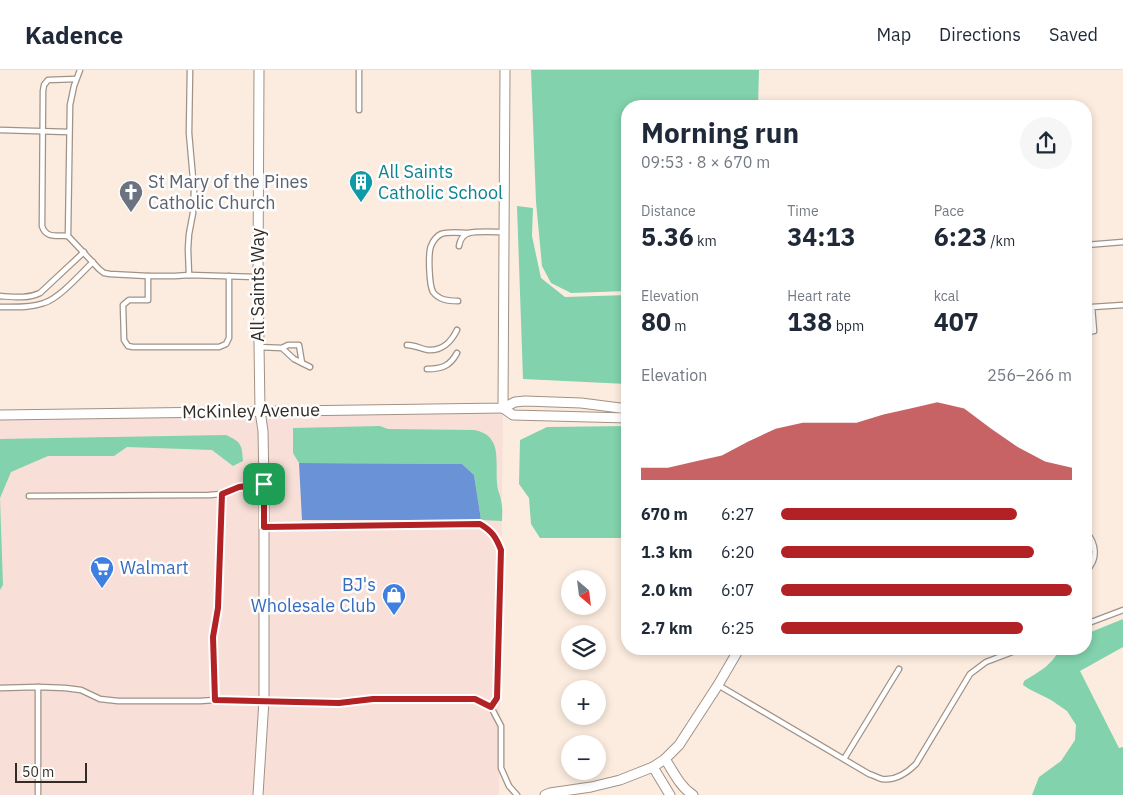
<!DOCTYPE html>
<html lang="en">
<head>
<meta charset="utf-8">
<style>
	body { margin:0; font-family:"IBM Plex Sans",sans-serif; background:#f6f6f7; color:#1f2937; height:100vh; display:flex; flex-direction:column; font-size:19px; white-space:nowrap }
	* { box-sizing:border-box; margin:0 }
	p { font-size:16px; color:#747a83 }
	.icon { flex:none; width:28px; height:28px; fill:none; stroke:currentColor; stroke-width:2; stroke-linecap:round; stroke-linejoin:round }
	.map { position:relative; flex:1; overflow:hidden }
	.side { position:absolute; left:621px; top:30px; width:471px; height:555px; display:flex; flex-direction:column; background:#fff; border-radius:20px; box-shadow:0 2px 8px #0003 }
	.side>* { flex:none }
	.needle { width:32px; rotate:152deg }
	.controls { position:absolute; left:561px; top:500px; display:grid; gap:10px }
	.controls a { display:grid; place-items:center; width:45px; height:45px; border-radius:50%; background:#fff; box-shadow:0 2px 8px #0003; font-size:25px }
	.scale { position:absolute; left:15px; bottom:12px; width:72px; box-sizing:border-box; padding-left:5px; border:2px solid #322b26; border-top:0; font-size:14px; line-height:18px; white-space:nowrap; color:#322b26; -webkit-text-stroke:4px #fdfdfd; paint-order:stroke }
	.pin { position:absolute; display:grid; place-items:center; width:42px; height:42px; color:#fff; margin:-21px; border-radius:10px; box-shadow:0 2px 8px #0006 }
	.round { display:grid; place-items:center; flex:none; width:52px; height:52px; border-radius:26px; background:#f6f6f7 }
	.head { display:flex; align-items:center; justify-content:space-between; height:85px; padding:0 20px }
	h1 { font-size:28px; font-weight:700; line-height:38px }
	.stats { display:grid; grid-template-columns:repeat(3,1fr); gap:8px; height:85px; padding:5px 20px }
	.stats div { display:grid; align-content:center }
	.stats b { font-size:25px; font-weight:700 }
	.stats small { font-size:14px; font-weight:400 }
	.stats p { font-size:14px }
	.chart { height:140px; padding:10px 20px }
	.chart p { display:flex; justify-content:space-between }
	.chart svg { width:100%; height:90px; margin-top:5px; fill:#b22224; opacity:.7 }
	ul { padding:0 20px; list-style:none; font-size:16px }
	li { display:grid; grid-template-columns:80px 60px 1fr; align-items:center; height:38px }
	li i { height:12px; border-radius:6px; background:#b22224 }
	header { display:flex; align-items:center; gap:30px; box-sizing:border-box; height:70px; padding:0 25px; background:#fff; border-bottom:1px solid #e0e1e3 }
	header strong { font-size:24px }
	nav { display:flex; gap:28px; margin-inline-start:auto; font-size:18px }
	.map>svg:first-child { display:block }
	.commercial { fill:#f8dfd7 }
	.green { fill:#82d2ad }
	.water { fill:#6a92d6 }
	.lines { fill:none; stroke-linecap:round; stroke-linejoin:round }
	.service-casing { stroke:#a19286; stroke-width:7 }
	.minor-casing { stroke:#a19286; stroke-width:11 }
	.service { stroke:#fff; stroke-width:4.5 }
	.minor { stroke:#fff; stroke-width:9 }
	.route-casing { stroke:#fff; stroke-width:10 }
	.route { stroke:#b22224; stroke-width:6 }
	.labels { text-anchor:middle; stroke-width:5; stroke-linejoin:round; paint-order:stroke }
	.culture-label { font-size:18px; fill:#0d838f; stroke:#fdfdfd; text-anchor:start }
	.worship-label { font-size:18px; fill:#5b616d; stroke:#fdfdfd; text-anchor:start }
	.street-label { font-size:18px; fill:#322b26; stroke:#fdfdfd }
	.shop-label { font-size:18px; fill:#366cbe; stroke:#fdfdfd; text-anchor:start }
</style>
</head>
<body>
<header>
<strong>Kadence</strong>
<nav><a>Map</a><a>Directions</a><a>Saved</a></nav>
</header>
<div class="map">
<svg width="1123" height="725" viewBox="0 0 1123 725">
	<rect width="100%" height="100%" fill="#fcecdf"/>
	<!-- commercial -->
	<path class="commercial" d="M503,338l-4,387h-499v-381z"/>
	<!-- green -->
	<g class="green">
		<path d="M531,0h228l-1,36h-130l-1,185 -56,2 -20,-10 -9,-17 -6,-64z"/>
		<path d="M517,136l16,2 -1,28 9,42 24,19 62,-2v89l-104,-5z"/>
		<path d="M380,356l8,3 86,1c32,6 19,36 24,60 1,4 3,7 3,11 2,7 1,14 1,20l-21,-1 -7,-45 -12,-11 -163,-1 -6,-10v-25z"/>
		<path d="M627,356v112h-87l-9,-14 -2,-26 -10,-14 1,-44 27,-13z"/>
		<path d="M226,365c15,7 16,9 17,26l-10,5 -21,-16 -85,-3 -13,9h-66l-37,16 -11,26 3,87 -3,5v-151z"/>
		<path d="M1123,549v28l-43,24 39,77 4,-1v48h-91l7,-18 22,-16 14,-21 1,-15 -9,-14 -16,-11 -22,-11 -6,-4 1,-4c13,-8 30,-17 35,-32h27v-15z"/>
	</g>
	<!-- water -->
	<path class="water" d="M299,393l163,1 12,11 7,45h-179z"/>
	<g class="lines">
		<!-- service casing -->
		<g class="service-casing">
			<g id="service">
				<path d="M80,0l-6,16 -4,19 -2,131 31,33 5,4 6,1 38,2h27l14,-1 69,2"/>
				<path d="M359,40v-40"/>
				<path d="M0,60l69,2"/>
				<path d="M68,166c-11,-1 -22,3 -26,-10l1,-135 1,-6 4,-5 28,-1"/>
				<path d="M1086,175l37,-3"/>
				<path d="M459,176c1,-6 3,-11 10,-13 7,-2 26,-1 34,-1"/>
				<path d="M189,205l-1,-26 1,-15 4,-21 1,-23 -5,-57 1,-63"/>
				<path d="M148,206v24h-19l-6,5 1,35 4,6 5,1h86l7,-3 3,-6v-62"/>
				<path d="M0,226c14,1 27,3 40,-3l44,-41"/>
				<path d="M458,231c-10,0 -19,-1 -25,-9 -4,-7 -5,-39 -2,-46 2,-5 6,-10 10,-12 8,-3 19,-1 28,-1"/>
				<path d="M0,237c14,0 30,1 44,-4 16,-5 36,-29 49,-41"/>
				<path d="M1086,262l8,-1 -2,-24 31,-2"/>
				<path d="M407,275c8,0 14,4 21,5 15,1 23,-8 29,-20"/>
				<path d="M258,277l24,1 6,-3h11l3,18 -8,-4 -12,-11"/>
				<path d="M302,293l8,4"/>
				<path d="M427,299c15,0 23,-3 30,-16"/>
				<path d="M29,426l180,-1 13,-1 17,-7 25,-3"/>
				<path d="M264,457l216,-3c12,7 16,13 21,26l-4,148 -6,9"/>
				<path d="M1086,462c11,12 12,28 0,39"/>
				<path d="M1086,554l37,-14"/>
				<path d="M718,615l151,89c4,1 9,4 13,5 14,2 25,-6 34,-15l54,-90 16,-12 34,-13"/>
				<path d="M38,617v108"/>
				<path d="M0,618l38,-1 27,1 16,2 19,9 18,2h82l15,-1 124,3 34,-4h102l16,8 10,19v42l8,18 8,9"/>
				<path d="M215,630l-2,-63 5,-29 4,-114"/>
				<path d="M844,689l55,-90"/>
			</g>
		</g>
		<!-- minor casing -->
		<g class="minor-casing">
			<g id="minor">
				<path d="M503,338l2,-338"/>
				<path d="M503,338l10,7 115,3"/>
				<path d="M0,345l503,-7 12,-6 10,-1 56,2 47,6"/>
				<path d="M665,689c8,12 15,28 28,36"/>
				<path d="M653,697l17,28"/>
				<path d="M258,725l6,-95v-216l-1,-53 -3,-20 -2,-134 1,-207"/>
				<path d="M545,725l5,-2 41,-6 29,-7 33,-13 12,-8 14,-14 39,-60 21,-36"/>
			</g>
		</g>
		<!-- service -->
		<use href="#service" class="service"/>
		<!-- minor -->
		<use href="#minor" class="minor"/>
	</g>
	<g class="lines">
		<!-- route casing -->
		<g class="route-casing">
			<path id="route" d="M264,414v43l216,-3c12,7 16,13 21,26l-4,148 -6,9 -16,-8h-102l-34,4 -124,-3 -2,-63 5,-29 4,-114 17,-7z"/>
		</g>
		<!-- route -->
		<use href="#route" class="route"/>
	</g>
	<!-- icons -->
	<defs>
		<g id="building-pin" transform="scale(1.25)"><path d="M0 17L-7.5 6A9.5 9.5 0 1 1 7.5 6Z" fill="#0f9aa8" stroke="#fdfdfd"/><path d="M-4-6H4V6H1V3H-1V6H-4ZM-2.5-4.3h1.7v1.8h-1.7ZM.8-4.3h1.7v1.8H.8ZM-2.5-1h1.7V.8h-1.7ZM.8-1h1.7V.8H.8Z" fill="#fff"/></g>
		<g id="church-pin" transform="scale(1.25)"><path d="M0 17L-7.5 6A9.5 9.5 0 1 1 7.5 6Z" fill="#6b7280" stroke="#fdfdfd"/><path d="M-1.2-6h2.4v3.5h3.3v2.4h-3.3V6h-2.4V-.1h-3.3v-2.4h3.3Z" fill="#fff"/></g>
		<g id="supermarket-pin" transform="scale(1.25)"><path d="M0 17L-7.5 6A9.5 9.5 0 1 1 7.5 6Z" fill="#3f7fe0" stroke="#fdfdfd"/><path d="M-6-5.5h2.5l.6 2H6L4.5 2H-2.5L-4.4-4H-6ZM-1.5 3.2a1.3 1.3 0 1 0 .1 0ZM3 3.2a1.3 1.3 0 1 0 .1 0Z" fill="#fff"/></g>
		<g id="shop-pin" transform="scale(1.25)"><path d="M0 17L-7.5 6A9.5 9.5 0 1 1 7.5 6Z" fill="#3f7fe0" stroke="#fdfdfd"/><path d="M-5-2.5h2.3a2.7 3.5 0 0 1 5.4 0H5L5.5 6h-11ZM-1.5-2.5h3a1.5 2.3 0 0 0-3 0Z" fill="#fff"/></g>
	</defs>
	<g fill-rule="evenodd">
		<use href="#building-pin" x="361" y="112"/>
		<use href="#church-pin" x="131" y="122"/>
		<use href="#supermarket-pin" x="102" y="498"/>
		<use href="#shop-pin" x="394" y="525"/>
	</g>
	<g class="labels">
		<!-- culture labels -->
		<g class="culture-label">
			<text x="378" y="108">All Saints<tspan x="378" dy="21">Catholic School</tspan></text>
		</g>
		<!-- worship labels -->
		<g class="worship-label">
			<text x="148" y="118">St Mary of the Pines<tspan x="148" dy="21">Catholic Church</tspan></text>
		</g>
		<!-- street labels -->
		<g class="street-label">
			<text transform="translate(258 215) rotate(-90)" y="6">All Saints Way</text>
			<text transform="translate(251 341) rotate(-1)" y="6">McKinley Avenue</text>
		</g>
		<!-- shop labels -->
		<g class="shop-label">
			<text x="120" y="504">Walmart</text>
			<text x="376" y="521" text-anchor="end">BJ's<tspan x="376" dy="21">Wholesale Club</tspan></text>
		</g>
	</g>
</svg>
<div class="controls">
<a><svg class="needle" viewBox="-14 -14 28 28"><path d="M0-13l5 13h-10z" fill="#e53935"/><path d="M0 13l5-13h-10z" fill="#747a83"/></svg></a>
<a><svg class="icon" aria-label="layers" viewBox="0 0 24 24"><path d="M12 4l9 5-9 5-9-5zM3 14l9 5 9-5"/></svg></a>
<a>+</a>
<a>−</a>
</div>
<div class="scale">50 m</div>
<div class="pin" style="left:264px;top:414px;background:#1e9e55"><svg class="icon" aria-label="arrive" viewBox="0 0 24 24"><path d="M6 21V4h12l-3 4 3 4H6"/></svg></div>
<section class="side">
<div class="head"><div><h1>Morning run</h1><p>09:53 · 8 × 670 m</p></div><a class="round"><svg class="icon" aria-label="share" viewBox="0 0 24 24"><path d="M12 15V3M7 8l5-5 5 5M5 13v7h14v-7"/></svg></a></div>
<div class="stats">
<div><p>Distance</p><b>5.36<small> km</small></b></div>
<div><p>Time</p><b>34:13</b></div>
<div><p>Pace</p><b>6:23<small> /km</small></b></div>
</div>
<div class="stats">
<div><p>Elevation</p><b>80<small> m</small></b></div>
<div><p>Heart rate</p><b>138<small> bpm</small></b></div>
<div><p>kcal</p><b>407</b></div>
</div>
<div class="chart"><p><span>Elevation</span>256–266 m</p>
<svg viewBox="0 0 160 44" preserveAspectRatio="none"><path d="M0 44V38L10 38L20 35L30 32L40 25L50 19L60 16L70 16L80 16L90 12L100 9L110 6L120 9L130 19L140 28L150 35L160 38V44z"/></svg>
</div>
<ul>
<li><b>670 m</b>6:27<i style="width:81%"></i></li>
<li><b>1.3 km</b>6:20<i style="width:87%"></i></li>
<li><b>2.0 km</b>6:07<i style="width:100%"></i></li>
<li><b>2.7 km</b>6:25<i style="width:83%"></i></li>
</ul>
</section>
</div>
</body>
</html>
